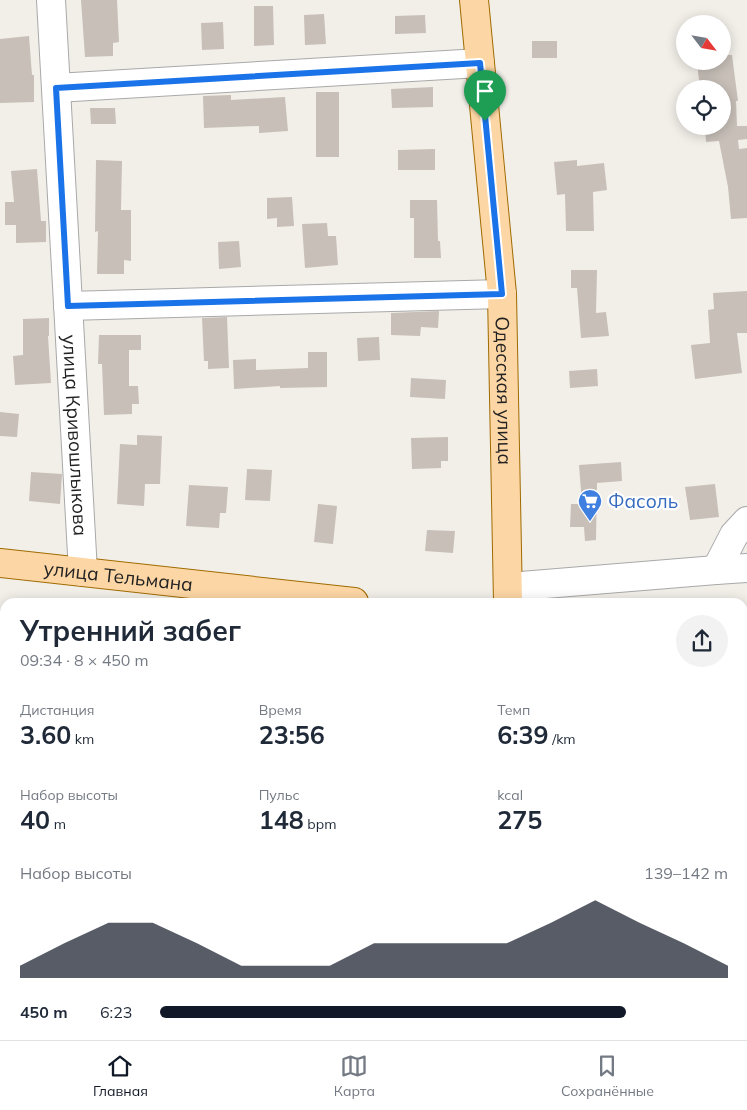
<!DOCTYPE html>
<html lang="ru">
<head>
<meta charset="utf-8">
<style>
	body { margin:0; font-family:Mulish,sans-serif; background:#f2f2f3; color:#1f2937; height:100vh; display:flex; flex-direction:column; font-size:19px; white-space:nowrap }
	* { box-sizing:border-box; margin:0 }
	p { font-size:16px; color:#747a83 }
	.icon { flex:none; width:28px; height:28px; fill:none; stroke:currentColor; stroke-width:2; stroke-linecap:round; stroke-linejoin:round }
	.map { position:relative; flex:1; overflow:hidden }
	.drawer { position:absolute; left:0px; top:598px; width:748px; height:442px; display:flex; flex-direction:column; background:#fff; border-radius:15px 15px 0 0; box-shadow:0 2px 12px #0003 }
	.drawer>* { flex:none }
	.needle { width:32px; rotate:121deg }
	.fabs { position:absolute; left:676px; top:15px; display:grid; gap:10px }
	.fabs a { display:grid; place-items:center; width:55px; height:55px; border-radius:50%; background:#fff; box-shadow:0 2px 12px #0003; font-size:25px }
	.pin { position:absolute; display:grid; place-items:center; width:42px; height:42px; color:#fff; margin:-51px -21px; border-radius:50% 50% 50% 0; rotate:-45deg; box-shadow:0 0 5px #0007 }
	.pin .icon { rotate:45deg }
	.round { display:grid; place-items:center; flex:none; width:52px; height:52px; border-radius:26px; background:#f2f2f3 }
	.headline { display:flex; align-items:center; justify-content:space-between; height:85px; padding:0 20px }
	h1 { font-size:28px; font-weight:700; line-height:38px }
	.metrics { display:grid; grid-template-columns:repeat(3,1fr); gap:8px; height:85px; padding:5px 20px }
	.metrics div { display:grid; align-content:center }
	.metrics b { font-size:25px; font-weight:700 }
	.metrics small { font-size:14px; font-weight:400 }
	.metrics p { font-size:14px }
	.chart { height:140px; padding:10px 20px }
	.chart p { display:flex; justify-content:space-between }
	.chart svg { width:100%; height:90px; margin-top:5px; fill:#111827; opacity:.7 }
	ul { padding:0 20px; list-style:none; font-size:16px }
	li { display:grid; grid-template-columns:80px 60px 1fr; align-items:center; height:38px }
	li i { height:12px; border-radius:6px; background:#111827 }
	.tab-bar { display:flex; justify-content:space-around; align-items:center; height:70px; border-top:1px solid #e0e1e3; background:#fff; font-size:14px; color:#747a83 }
	.tab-bar a { display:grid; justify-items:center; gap:2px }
	.tab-bar .current { color:#111827 }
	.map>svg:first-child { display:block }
	.building { fill:#c7bfb8 }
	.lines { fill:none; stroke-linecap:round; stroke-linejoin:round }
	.minor-casing { stroke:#a9a9a9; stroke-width:30 }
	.major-casing { stroke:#a06b00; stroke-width:30 }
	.minor { stroke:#fff; stroke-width:28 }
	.major { stroke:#fcd6a4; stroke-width:28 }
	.route-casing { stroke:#fff; stroke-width:10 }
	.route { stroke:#1a73e8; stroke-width:6 }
	.labels { text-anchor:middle; stroke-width:4.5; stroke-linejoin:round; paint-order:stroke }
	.street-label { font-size:19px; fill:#222; stroke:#fff }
	.shop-label { font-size:19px; fill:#366cbe; stroke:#fff; text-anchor:start }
</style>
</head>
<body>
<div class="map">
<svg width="747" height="1040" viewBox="0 0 747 1040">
	<rect width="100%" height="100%" fill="#f2efe9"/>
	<!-- building -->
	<g class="building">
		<path d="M81,0h36l2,42 -6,1v13l-28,1z"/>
		<path d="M254,6h19l1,39 -20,1z"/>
		<path d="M324,14l2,30 -21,1 -1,-30z"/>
		<path d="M425,15l1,18 -31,1v-18z"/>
		<path d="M223,22l1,27 -22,1 -1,-27z"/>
		<path d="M29,36l3,39h2v27l-34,1v-64z"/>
		<rect x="532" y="41" width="25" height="17"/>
		<path d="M722,55h10l6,46h-2l1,25h10v13l-9,1 1,9 8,-1v70l-16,1 -3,-32 -9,-46 -13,1 -1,-16h17v-37h-22l-3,-26 11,-2h14z"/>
		<path d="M433,87v20l-41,1 -1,-19z"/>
		<rect x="316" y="92" width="23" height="65"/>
		<path d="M231,95v5l54,-3 3,34 -29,2v-7l-55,2 -1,-32z"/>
		<path d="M90,108h25l1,16h-25z"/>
		<path d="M435,149v21h-37v-20z"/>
		<path d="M96,160l26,1 -1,49h10v51l-7,-1v14h-27l1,-43 -3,1z"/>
		<path d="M577,160v6l27,-3 3,27 -14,2 1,39h-28l-1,-37 -8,1 -3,-33z"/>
		<path d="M37,169l4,52h5v21l-30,1v-18h-11v-23h9l-3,-31z"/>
		<path d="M292,197l2,29 -17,1v-9l-10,1v-21z"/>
		<path d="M410,200h27l1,41h2l1,17h-27v-40h-4z"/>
		<path d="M327,223l1,13h8l2,29 -33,3 -3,-44z"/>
		<path d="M239,241l2,26 -22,2 -1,-27z"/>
		<path d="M571,270h26l-1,43 10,-1 3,24 -28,2 -4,-50h-6z"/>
		<path d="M747,291v42h-10l5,40 -47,6 -4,-34 19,-2 -2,-33 6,-1 -1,-16z"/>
		<path d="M439,311l-1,17 -17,-1 -1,9 -29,-1v-22z"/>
		<path d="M227,317l2,51 -21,1v-8h-4l-2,-43z"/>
		<path d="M49,318v18h-1l3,47 -36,2 -2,-29 10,-1v-36z"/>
		<path d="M99,335h42v15h-12v36h9l1,18h-7v10l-28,1 -2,-51h-4z"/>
		<path d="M379,337l1,23 -22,1 -1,-23z"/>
		<path d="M308,352h19v35l-47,1v-2l-46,3 -1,-29 23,-1v11l52,-2z"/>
		<path d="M597,369l1,17 -28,2 -1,-17z"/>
		<path d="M411,378l35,2 -1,19 -35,-2z"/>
		<path d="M0,412l19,2 -2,23 -17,-1z"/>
		<path d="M137,435l25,1 -2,48h-15l-1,22 -27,-2 3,-60 17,1z"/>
		<path d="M448,437v24h-7v7l-29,1 -1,-31z"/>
		<path d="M621,462l1,19 -25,2 -1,57 -11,1 -1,-14h-14l1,-23h11l-3,-39z"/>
		<path d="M247,469l25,1 -2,31 -25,-1z"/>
		<path d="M31,472l31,2 -2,30 -31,-3z"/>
		<path d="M715,484l4,33 -29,3 -5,-33z"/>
		<path d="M189,485l39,2 -2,26h-6l-1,15 -33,-2z"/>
		<path d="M318,504l19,2 -4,38 -19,-2z"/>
		<path d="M427,530l28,1 -2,22 -28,-2z"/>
	</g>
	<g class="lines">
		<!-- minor casing -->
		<g class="minor-casing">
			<g id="minor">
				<path id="s1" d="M51,0l32,572"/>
				<path d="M56,88l424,-25"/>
				<path d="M68,306l434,-12"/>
				<path d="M716,570l18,-35 13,-14"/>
				<path d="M508,587l208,-17 31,-2"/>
				<path d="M0,867h5"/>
				<path d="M22,1035v5"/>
				<path d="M265,1035v5"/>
				<path d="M520,1038l36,2"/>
			</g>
		</g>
		<!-- major casing -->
		<g class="major-casing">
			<g id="major">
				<path id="s2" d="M474,0l28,294 6,308"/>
				<path id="s3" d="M0,563l354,39"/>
				<path d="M520,1035l1,5"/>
			</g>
		</g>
		<!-- minor -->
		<use href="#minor" class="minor"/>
		<!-- major -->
		<use href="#major" class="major"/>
	</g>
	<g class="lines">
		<!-- route casing -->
		<g class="route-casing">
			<path id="route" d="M480,63l22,231 -434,12 -12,-218z"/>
		</g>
		<!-- route -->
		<use href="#route" class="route"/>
	</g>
	<!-- icons -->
	<defs>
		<g id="supermarket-pin" transform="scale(1.25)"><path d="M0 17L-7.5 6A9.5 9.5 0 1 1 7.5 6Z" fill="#3f7fe0" stroke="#fff"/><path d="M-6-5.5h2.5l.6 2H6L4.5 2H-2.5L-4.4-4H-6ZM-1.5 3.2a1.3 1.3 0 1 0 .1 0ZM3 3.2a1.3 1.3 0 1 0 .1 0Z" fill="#fff"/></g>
	</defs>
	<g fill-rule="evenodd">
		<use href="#supermarket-pin" x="590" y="501"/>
	</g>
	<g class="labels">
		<!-- street labels -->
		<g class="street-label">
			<text dy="7" stroke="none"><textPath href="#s2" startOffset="392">Одесская улица</textPath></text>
			<text dy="7" stroke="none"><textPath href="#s1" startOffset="436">улица Кривошлыкова</textPath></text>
			<text dy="7" stroke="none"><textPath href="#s3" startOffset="119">улица Тельмана</textPath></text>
		</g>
		<!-- shop labels -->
		<g class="shop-label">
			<text x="608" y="508">Фасоль</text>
		</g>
	</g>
</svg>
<div class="fabs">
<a><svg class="needle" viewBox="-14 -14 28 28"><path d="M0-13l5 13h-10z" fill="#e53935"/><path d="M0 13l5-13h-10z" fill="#747a83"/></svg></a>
<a><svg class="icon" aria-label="locate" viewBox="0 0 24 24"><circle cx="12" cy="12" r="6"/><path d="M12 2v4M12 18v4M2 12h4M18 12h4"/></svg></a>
</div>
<div class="pin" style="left:485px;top:121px;background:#1e9e55"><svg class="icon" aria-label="arrive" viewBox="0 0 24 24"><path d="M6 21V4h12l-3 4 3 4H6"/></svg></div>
<section class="drawer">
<div class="headline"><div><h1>Утренний забег</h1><p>09:34 · 8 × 450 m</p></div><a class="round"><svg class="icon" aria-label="share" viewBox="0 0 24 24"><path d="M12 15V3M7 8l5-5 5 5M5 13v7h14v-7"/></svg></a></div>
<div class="metrics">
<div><p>Дистанция</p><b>3.60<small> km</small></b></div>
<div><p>Время</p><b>23:56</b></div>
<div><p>Темп</p><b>6:39<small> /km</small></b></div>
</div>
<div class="metrics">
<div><p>Набор высоты</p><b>40<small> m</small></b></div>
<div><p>Пульс</p><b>148<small> bpm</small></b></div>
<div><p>kcal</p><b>275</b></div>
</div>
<div class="chart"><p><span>Набор высоты</span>139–142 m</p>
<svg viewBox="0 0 160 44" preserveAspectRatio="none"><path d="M0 44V38L10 27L20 17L30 17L40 27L50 38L60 38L70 38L80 27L90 27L100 27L110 27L120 17L130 6L140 17L150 27L160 38V44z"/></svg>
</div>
<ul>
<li><b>450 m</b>6:23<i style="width:82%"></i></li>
</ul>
</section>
</div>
<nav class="tab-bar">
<a class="current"><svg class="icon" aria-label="home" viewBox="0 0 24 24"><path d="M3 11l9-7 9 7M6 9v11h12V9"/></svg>Главная</a>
<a><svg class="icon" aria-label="map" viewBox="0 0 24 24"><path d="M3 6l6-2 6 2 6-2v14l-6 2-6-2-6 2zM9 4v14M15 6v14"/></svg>Карта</a>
<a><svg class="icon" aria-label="saved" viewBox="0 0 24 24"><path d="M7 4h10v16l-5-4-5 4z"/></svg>Сохранённые</a>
</nav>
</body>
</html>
